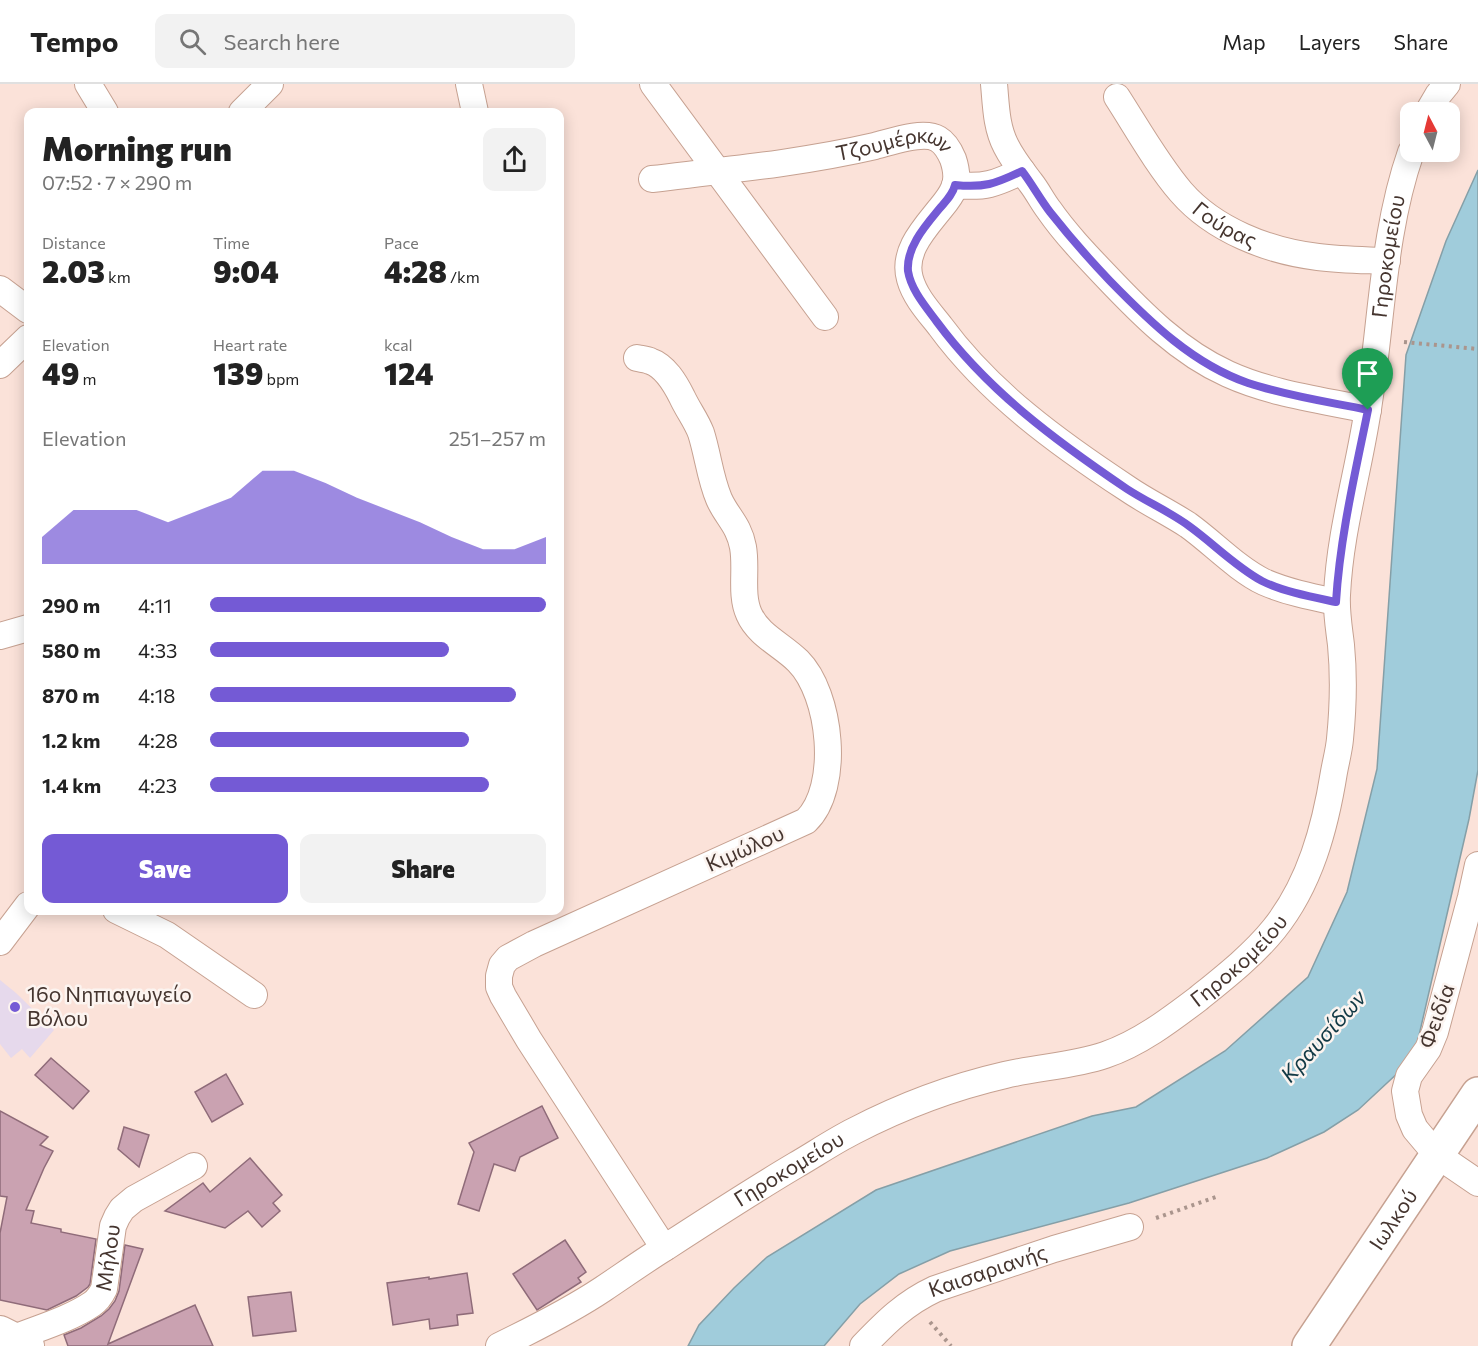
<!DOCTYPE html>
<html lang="en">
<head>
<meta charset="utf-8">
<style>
	body { margin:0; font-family:Commissioner,sans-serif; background:#f2f2f2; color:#222; height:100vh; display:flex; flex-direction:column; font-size:22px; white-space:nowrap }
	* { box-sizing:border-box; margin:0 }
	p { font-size:20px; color:#767676 }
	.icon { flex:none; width:33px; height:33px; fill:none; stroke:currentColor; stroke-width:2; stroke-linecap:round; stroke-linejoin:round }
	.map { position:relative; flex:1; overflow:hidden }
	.sheet { position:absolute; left:24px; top:24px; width:540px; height:807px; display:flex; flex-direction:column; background:#fff; border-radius:12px; box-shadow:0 3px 15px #0003 }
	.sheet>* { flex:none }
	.needle { width:39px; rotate:353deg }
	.controls { position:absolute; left:1400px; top:18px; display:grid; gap:12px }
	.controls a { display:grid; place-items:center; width:60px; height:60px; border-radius:12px; background:#fff; box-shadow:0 3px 15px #0003; font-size:30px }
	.pin { position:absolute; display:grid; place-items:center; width:51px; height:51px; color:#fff; margin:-62px -26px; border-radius:50% 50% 50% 0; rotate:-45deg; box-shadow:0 0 6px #0007 }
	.pin .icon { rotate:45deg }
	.round { display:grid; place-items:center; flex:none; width:63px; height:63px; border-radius:12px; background:#f2f2f2 }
	.overview { display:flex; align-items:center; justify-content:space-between; height:102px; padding:0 18px }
	h1 { font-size:33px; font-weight:800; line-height:45px }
	.metrics { display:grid; grid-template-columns:repeat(3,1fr); gap:9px; height:102px; padding:6px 18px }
	.metrics div { display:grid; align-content:center }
	.metrics b { font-size:30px; font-weight:800 }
	.metrics small { font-size:16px; font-weight:400 }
	.metrics p { font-size:16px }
	.chart { height:168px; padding:12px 18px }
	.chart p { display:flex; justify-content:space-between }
	.chart svg { width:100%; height:108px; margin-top:6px; fill:#745ad5; opacity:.7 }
	.button { display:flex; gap:12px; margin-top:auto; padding:12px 18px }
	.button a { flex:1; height:69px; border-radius:12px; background:#745ad5; color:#fff; font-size:24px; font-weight:800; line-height:69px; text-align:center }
	.button a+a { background:#f2f2f2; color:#222 }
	ul { padding:0 18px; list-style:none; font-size:20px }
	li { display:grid; grid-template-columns:96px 72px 1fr; align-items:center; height:45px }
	li i { height:15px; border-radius:8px; background:#745ad5 }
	header { display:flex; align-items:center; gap:36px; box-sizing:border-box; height:84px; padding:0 30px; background:#fff; border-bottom:2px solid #e0e0e0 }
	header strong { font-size:28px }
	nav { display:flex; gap:33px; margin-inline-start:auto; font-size:21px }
	.search { width:420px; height:54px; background:#f2f2f2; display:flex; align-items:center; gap:15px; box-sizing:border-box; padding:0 21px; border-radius:12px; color:#767676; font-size:22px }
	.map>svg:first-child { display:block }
	.education { fill:#e6d9ec }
	.water { fill:#a0ccdb; stroke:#859fa7; stroke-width:1.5 }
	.building { fill:#caa2b1; stroke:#8f6b79; stroke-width:1.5 }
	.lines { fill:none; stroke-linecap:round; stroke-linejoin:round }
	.minor-casing { stroke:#c6a191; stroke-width:28 }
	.tertiary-casing { stroke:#c6a191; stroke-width:34 }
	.secondary-casing { stroke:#c6a191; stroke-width:36 }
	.path { stroke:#aa958d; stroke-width:4; stroke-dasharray:3 4.5; stroke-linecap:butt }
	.minor { stroke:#fff; stroke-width:26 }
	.tertiary { stroke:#fff; stroke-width:32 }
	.secondary { stroke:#fff; stroke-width:33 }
	.route-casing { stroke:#fff; stroke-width:12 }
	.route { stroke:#745ad5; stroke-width:8 }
	.poi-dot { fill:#745ad5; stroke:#fcf4f0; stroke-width:2 }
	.labels { text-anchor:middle; stroke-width:5; stroke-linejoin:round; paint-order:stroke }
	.street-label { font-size:21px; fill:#45352f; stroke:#fcf4f0 }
	.poi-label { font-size:21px; fill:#45352f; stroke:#fcf4f0; text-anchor:start }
	.water-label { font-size:22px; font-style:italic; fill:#113945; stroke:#fcf4f0 }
</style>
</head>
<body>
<header>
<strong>Tempo</strong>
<div class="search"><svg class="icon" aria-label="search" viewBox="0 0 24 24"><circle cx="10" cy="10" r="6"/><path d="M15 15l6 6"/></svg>Search here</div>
<nav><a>Map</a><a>Layers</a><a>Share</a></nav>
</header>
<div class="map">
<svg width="1478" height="1262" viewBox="0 0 1478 1262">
	<rect width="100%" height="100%" fill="#fbe2d9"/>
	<!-- education -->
	<path class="education" d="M0,896l16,13 38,37 -24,28 -8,-9 -11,9 -11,-14z"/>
	<!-- water -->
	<path class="water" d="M1478,86v600l-9,49 -52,225 -15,25 -44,41 -34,22 -57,26 -138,45 -179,48 -51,23 -39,30 -36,42h-136l11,-21 35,-37 33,-31 109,-67 216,-74 44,-9 89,-56 83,-74 39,-85 30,-123 29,-414 40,-114z"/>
	<!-- building -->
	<g class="building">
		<path d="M51,974l38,33 -16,18 -38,-34z"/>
		<path d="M226,990l17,30 -31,18 -17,-30z"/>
		<path d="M542,1022l16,32 -38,19 -5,14 -21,-7 -15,47 -21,-7 16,-52 -5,-9z"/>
		<path d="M0,1027l48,26 -8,8 13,6 -9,17 -18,42 8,1 -3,12 30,6v3l35,7 -6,45 -2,3 -12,9 -29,14 -47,-10v-67l7,-36 -7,-1z"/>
		<path d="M124,1043l25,8 -10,32 -21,-18z"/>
		<path d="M250,1074l32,37 -9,8 7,8 -18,16 -14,-16 -23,17 -60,-17 38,-28 7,9z"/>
		<path d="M565,1156l21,32 -8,6 3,4 -44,28 -24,-36z"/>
		<path d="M125,1161l18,4 -35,95 87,-39 18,41h-145l-4,-11 17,-7 20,-12 8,-7 6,-8 4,-10z"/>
		<path d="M467,1189l6,40 -16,2 1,10 -28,4 -1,-10 -36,6 -6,-42 42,-6v2z"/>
		<path d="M291,1208l5,39 -43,5 -5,-39z"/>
	</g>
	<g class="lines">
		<!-- minor casing -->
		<g class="minor-casing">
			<g id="minor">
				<path d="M88,0l17,28"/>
				<path d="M469,0l6,28"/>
				<path d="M653,0l172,233"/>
				<path d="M994,0c2,21 2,43 12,62 7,14 16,25 25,37 7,9 11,18 18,27 16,23 36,44 56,65 36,38 74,77 123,99 44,20 94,26 140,36"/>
				<path id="s1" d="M1117,13c20,31 40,67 64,95 33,38 87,59 137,65 23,3 46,3 69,4"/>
				<path d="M242,28l28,-28"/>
				<path d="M1428,28l10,-17 9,-11"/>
				<path id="s2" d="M652,95c75,-9 149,-16 223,-33 16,-4 48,-16 63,-7 7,4 12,13 15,20 3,9 5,20 1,29 -3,8 -9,15 -14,21 -16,20 -38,43 -30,70 5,18 19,33 30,47 49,67 118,117 188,163 19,13 40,23 60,36 24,17 49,44 76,57 23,10 48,15 72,20"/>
				<path d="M955,101c30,3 40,-1 67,-14"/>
				<path d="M0,205l28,21"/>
				<path d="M637,274c4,1 9,1 13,3 15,5 25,22 32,36 6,13 14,23 19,36 7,22 9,45 18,66 8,18 20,26 24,48 4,22 -3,47 6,67 9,21 33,31 49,47 33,33 43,126 8,160l-272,123 -26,14 -6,7 -3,11v11l4,9 26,44 135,208"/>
				<path d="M0,281l28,-27"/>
				<path d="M0,552l28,-8"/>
				<path d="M1478,781l-7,32 -36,135 -7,17 -19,27 -4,15 4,24 6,14 22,26 41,28"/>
				<path d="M116,826l51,25 87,60"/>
				<path d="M0,858l28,-37"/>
				<path id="s3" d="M14,1254c25,-10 56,-19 78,-34 6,-4 9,-9 12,-15l9,-63 4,-9 5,-8 12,-10 60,-33"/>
				<path id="s4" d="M499,1262c35,-17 71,-35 104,-57 21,-14 42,-29 63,-42 43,-28 86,-56 130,-82 19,-11 38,-24 58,-34 48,-25 99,-44 151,-56 33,-8 68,-9 100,-20 35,-12 65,-35 94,-57 26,-21 54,-43 75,-69 36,-45 51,-101 60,-157 2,-11 5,-22 6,-33 3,-30 4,-63 1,-94 -2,-17 -5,-33 -4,-50 3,-66 23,-128 32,-193 13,-83 14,-170 42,-250"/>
				<path id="s5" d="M863,1262c23,-24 42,-43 72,-57l119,-40 76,-22"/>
			</g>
		</g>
		<!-- tertiary casing -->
		<g class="tertiary-casing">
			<path id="tertiary" d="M0,1248l28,14"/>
		</g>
		<!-- secondary casing -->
		<g class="secondary-casing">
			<g id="secondary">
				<path id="s6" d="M1309,1262l169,-252"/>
			</g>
		</g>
		<!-- path -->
		<g class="path">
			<path d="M1404,258l74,7"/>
			<path d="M1156,1134l63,-22"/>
			<path d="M930,1238l21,24"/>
		</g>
		<!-- minor -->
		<use href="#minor" class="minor"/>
		<!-- tertiary -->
		<use href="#tertiary" class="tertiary"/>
		<!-- secondary -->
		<use href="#secondary" class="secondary"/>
	</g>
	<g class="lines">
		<!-- route casing -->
		<g class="route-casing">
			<path id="route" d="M1022,87c10,13 18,28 28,41 19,24 39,47 60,69 40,41 83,83 138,102 39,13 81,19 120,27 -13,64 -28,127 -32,192 -24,-5 -52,-10 -74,-21 -26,-14 -48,-37 -73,-55 -19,-14 -42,-24 -62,-37 -71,-48 -139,-98 -190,-167 -11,-15 -26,-32 -29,-51 -2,-24 18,-46 32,-63 6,-7 13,-14 15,-23 29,3 40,-1 67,-14z"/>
		</g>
		<!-- route -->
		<use href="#route" class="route"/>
	</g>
	<!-- markers -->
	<circle class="poi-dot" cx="15" cy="923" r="6"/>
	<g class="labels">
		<!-- street labels -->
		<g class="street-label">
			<text dy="7" stroke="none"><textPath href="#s2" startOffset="246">Τζουμέρκων</textPath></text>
			<text dy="7" stroke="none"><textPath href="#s1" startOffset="170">Γούρας</textPath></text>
			<text dy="7" stroke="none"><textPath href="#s4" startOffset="1582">Γηροκομείου</textPath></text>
			<text transform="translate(745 765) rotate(-24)" y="7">Κιμώλου</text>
			<text dy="7" stroke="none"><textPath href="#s4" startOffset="844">Γηροκομείου</textPath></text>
			<text transform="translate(1437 932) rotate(-70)" y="7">Φειδία</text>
			<text dy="7" stroke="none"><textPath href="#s4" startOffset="340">Γηροκομείου</textPath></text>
			<text dy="7" stroke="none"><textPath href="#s6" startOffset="152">Ιωλκού</textPath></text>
			<text dy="7" stroke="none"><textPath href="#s3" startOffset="136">Μήλου</textPath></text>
			<text dy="7" stroke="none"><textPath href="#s5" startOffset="148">Καισαριανής</textPath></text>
		</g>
		<!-- poi labels -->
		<g class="poi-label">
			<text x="27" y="918">16ο Νηπιαγωγείο<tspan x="27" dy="24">Βόλου</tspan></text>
		</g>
		<!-- water labels -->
		<g class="water-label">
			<text transform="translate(1323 952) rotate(-48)" y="8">Κραυσίδων</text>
		</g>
	</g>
</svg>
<div class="controls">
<a><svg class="needle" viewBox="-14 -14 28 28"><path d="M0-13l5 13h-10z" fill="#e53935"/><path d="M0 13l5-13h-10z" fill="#767676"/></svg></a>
</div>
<div class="pin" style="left:1368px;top:326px;background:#1e9e55"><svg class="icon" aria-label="arrive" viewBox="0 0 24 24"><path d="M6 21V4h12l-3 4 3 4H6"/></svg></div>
<section class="sheet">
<div class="overview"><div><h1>Morning run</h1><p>07:52 · 7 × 290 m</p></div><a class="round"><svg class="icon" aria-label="share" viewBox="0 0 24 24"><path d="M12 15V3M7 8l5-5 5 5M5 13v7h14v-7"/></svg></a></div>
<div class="metrics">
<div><p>Distance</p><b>2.03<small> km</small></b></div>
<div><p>Time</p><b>9:04</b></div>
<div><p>Pace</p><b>4:28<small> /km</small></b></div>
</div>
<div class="metrics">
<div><p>Elevation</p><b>49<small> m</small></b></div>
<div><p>Heart rate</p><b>139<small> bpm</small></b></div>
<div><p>kcal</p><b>124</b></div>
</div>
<div class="chart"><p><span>Elevation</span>251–257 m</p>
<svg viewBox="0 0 160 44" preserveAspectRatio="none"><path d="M0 44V33L10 22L20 22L30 22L40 27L50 22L60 17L70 6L80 6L90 11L100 17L110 22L120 27L130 33L140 38L150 38L160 33V44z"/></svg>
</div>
<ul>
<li><b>290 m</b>4:11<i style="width:100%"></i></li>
<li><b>580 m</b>4:33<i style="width:71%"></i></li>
<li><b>870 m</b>4:18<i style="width:91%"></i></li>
<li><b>1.2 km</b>4:28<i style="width:77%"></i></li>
<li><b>1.4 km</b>4:23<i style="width:83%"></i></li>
</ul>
<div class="button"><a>Save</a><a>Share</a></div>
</section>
</div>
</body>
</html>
